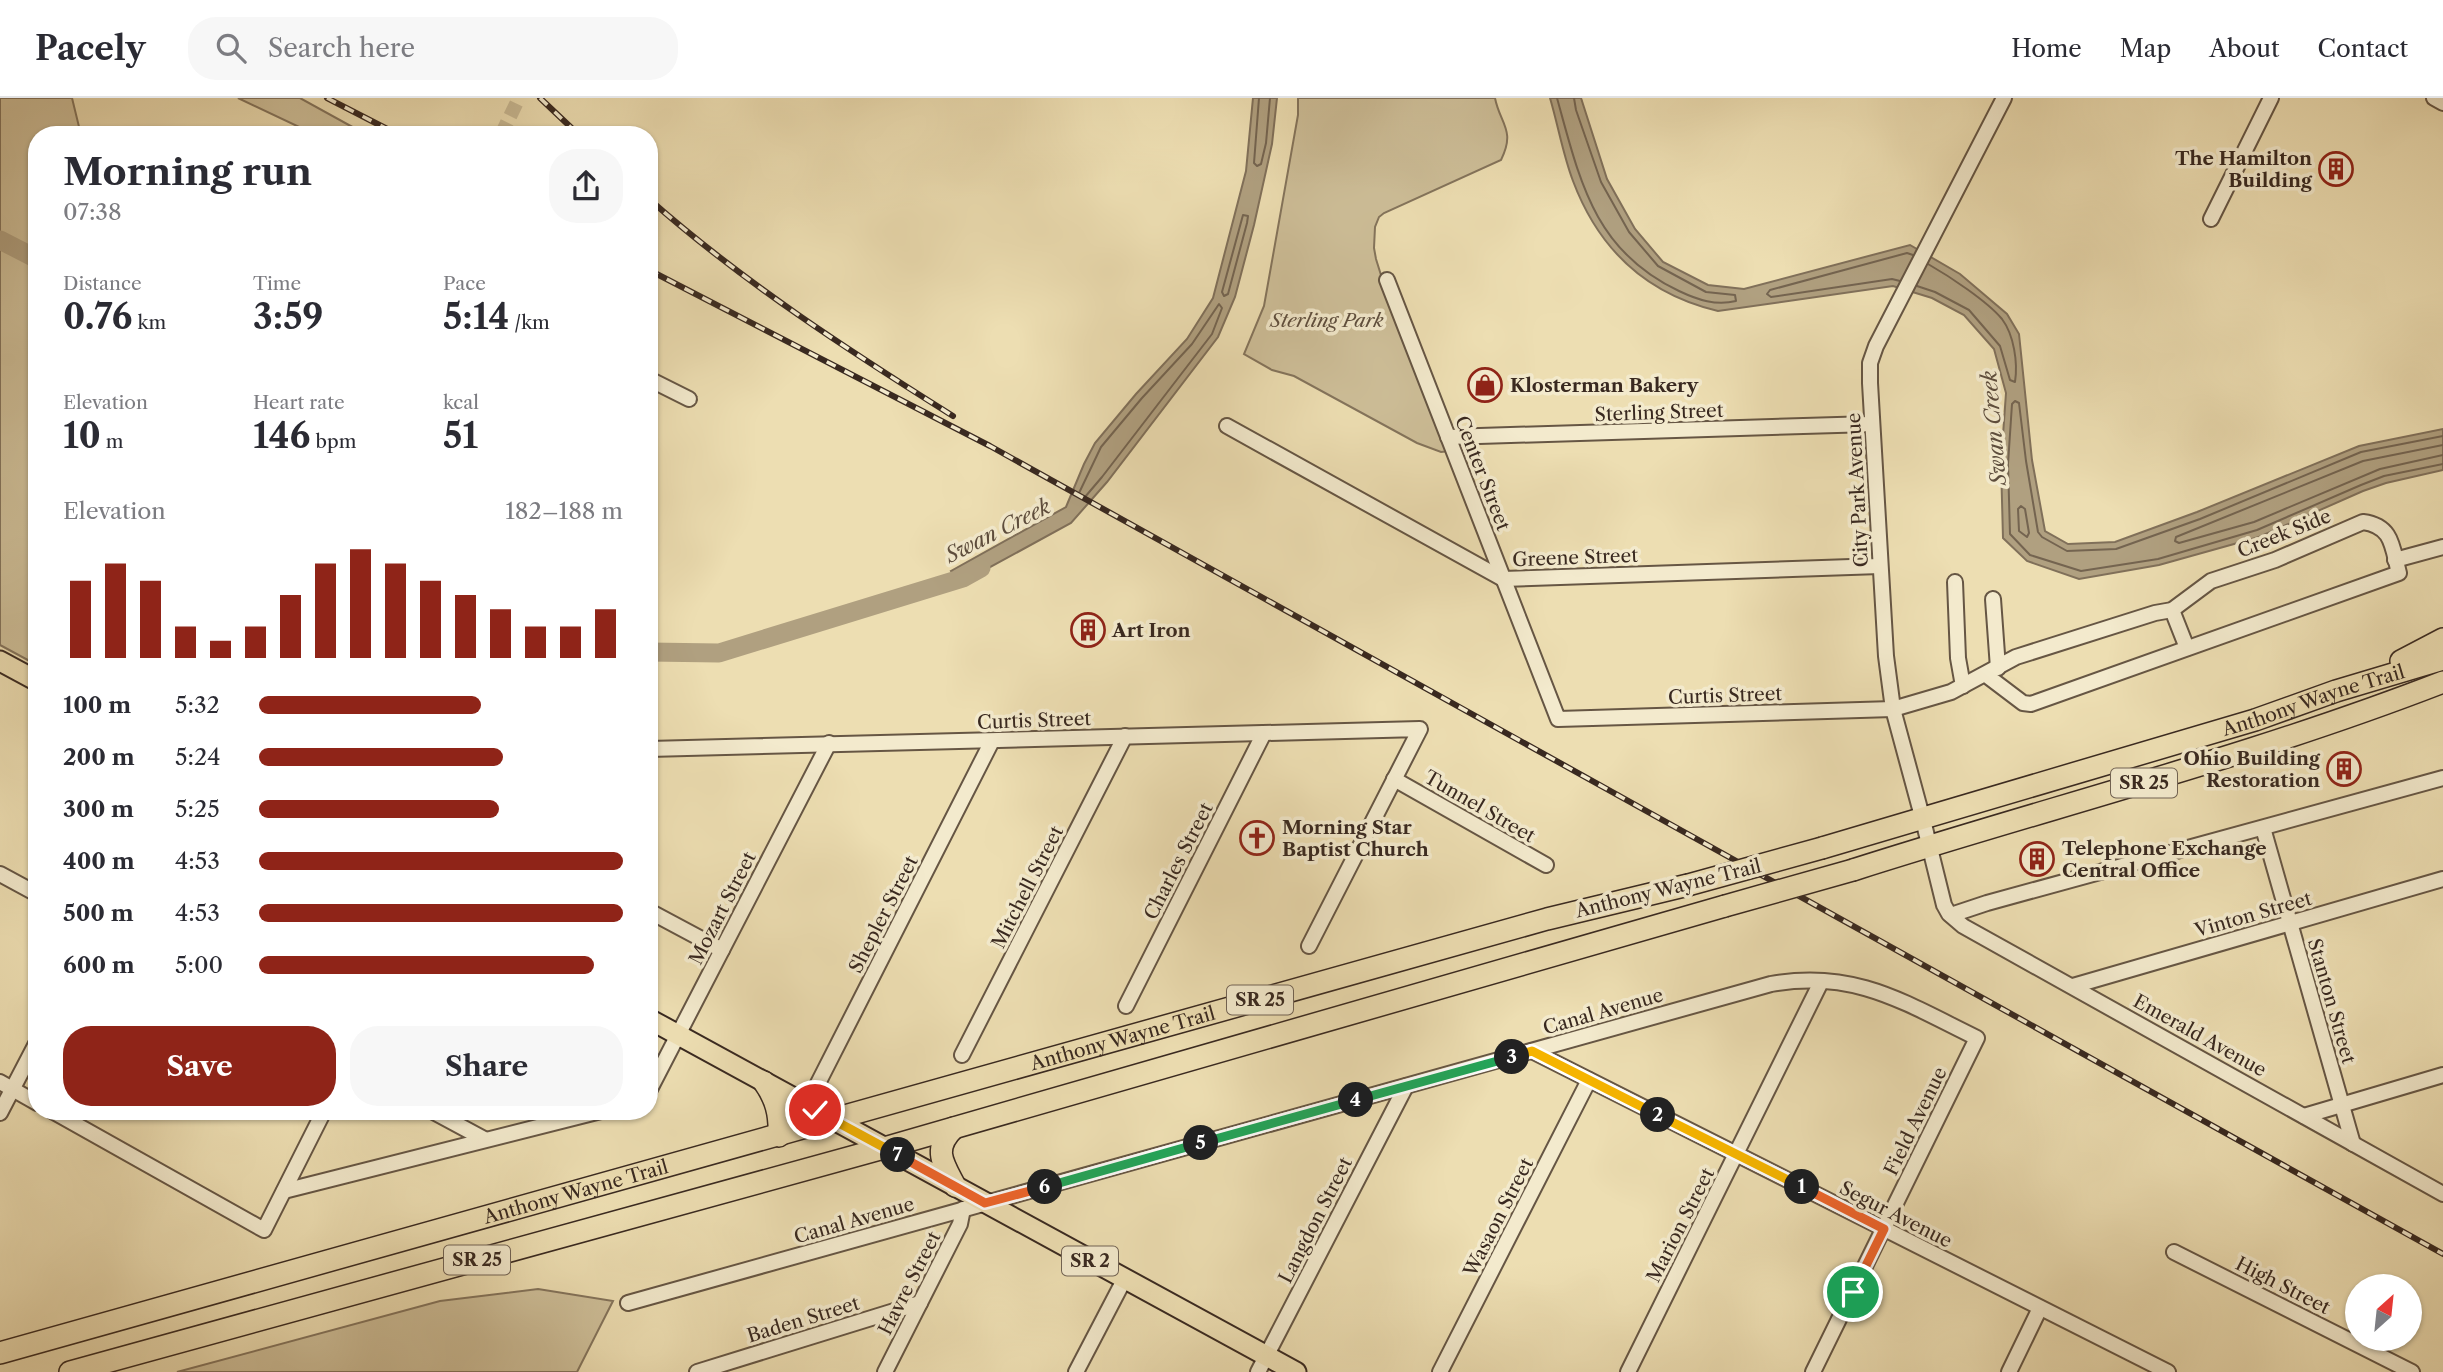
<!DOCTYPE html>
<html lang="en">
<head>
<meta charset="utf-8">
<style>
	body { margin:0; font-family:"Libre Caslon Text",serif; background:#f7f7f7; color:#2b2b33; height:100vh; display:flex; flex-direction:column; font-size:26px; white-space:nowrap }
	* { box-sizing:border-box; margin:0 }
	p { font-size:23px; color:#7c7c81 }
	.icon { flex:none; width:38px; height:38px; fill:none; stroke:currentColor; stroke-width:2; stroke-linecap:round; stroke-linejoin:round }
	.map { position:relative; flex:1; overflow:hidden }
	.side { position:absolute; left:28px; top:28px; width:630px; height:994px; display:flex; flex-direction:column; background:#fff; border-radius:28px; box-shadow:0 2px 5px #0004 }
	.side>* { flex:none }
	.needle { width:46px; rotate:27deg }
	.fabs { position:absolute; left:2345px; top:1176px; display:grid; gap:14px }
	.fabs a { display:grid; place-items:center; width:77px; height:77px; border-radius:50%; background:#fff; box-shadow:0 2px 5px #0004; font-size:35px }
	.pin { position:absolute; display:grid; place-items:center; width:60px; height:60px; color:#fff; margin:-30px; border:4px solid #fff; border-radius:50%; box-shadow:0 2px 7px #0007 }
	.km { position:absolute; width:35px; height:35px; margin:-18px; border-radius:50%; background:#222; color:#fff; font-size:19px; line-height:35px; text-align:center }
	.round { display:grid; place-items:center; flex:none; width:74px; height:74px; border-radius:28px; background:#f7f7f7 }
	.headline { display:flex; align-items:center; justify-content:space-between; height:119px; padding:0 35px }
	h1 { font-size:38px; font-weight:700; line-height:52px }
	.metrics { display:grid; grid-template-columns:repeat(3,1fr); gap:10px; height:119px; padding:7px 35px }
	.metrics div { display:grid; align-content:center }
	.metrics b { font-size:35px; font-weight:700 }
	.metrics small { font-size:19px; font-weight:400 }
	.metrics p { font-size:19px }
	.chart { height:196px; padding:14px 35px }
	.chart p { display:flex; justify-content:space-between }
	.chart svg { width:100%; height:126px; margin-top:7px; stroke:#8f2418; stroke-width:6 }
	.action { display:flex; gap:14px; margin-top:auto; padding:14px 35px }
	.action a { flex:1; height:80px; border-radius:28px; background:#8f2418; color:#fff; font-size:28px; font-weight:700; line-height:80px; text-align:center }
	.action a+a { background:#f7f7f7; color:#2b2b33 }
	ul { padding:0 35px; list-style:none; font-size:23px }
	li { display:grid; grid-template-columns:112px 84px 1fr; align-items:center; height:52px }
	li i { height:18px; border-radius:9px; background:#8f2418 }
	header { display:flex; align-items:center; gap:42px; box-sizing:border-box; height:98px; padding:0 35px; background:#fff; border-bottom:2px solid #e1e1e2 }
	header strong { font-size:33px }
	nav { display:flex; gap:38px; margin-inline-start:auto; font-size:24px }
	.search { width:490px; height:63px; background:#f7f7f7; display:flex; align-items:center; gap:18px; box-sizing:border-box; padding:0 24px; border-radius:28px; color:#7c7c81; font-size:26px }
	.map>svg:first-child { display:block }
	.green { fill:#cebf99; stroke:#84745c; stroke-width:2 }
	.water { fill:#b0a080; stroke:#80705a; stroke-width:2 }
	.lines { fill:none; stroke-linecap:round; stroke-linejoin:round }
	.shore { stroke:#746450; stroke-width:2 }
	.river { stroke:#b0a080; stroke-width:19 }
	.minor-tunnel { stroke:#c9ba95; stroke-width:14; stroke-dasharray:14 7; stroke-linecap:butt }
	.minor-casing { stroke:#665644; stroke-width:18 }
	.major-casing { stroke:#392920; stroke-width:23 }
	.highway-casing { stroke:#392920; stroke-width:24 }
	.minor { stroke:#f3eacd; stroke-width:14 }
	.major { stroke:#eddeb2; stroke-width:19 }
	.highway { stroke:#eddeb2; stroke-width:21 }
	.rail-casing { stroke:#392920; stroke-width:6 }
	.rail { stroke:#f3eacd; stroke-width:3.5; stroke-dasharray:10; stroke-linecap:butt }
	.highway-bridge-casing { stroke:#392920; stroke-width:24; stroke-linecap:butt }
	.highway-bridge { stroke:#eddeb2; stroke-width:21 }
	.split-1-casing { stroke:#fff; stroke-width:14 }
	.split-2-casing { stroke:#fff; stroke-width:14 }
	.split-3-casing { stroke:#fff; stroke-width:14 }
	.split-4-casing { stroke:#fff; stroke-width:14 }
	.split-5-casing { stroke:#fff; stroke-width:14 }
	.split-6-casing { stroke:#fff; stroke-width:14 }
	.split-7-casing { stroke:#fff; stroke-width:14 }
	.split-8-casing { stroke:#fff; stroke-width:14 }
	.split-1 { stroke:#f0652b; stroke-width:9 }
	.split-2 { stroke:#f5b400; stroke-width:9 }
	.split-3 { stroke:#f5b400; stroke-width:9 }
	.split-4 { stroke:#22a559; stroke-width:9 }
	.split-5 { stroke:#22a559; stroke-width:9 }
	.split-6 { stroke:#22a559; stroke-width:9 }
	.split-7 { stroke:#f0652b; stroke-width:9 }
	.split-8 { stroke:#f5b400; stroke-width:9 }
	.labels { text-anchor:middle; stroke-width:7; stroke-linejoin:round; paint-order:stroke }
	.shield { fill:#f3eacd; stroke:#716354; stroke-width:2 }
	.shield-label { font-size:18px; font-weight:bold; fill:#392920 }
	.poi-label { font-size:19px; font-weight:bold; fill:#392920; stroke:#f3eacd; text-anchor:start }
	.park-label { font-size:19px; font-style:italic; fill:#5e4e3e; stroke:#f3eacd }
	.street-label { font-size:19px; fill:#392920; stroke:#f3eacd }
	.water-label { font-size:21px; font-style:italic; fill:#5d4d3d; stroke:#f3eacd }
</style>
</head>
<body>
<header>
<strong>Pacely</strong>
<div class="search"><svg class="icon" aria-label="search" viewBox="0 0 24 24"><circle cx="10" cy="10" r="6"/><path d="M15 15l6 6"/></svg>Search here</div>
<nav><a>Home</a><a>Map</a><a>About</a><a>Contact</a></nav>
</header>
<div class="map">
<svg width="2443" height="1274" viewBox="0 0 2443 1274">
	<rect width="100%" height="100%" fill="#eddeb2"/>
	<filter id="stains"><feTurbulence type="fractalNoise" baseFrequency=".00286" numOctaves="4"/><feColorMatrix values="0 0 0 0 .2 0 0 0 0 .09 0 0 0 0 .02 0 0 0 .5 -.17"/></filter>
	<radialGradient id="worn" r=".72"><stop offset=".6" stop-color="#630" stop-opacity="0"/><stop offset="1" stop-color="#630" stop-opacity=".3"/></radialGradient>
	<!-- green -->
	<g class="green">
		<path d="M0,0h72l9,37h-44v530l-37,-20z"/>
		<path d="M238,0h62l67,37h-51z"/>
		<path d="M1298,0h197c5,26 21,32 6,62l-117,53 -5,4 -4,10 -1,21 2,11 9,29 66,163 -10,1 -24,-9 -123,-67 -22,-6 -28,-16 20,-48 34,-191z"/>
		<path d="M538,1191l75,12 -36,71h-400l263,-71z"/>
	</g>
	<!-- water -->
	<g class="water">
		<path d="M1253,0h24l-5,46 -18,81 -19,72 -17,40 -111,145 -36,41 -110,60 -10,-12 115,-64 18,-43 11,-21 41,-49 51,-55 26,-41 33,-127z"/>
		<path d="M1550,0h31l26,81 28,50 28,33 45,23 36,4 166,-44 50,29 47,40 12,20 13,126 13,71 23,13 47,-2 82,-30 162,-66 84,-17v41l-57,13 -23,8 -104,46 -100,28 -80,14 -52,-18 -24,-23 -2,-75 5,-70 -12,-44 -30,-34 -32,-17 -39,-12 -175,25c-72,-17 -119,-61 -145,-130 -10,-26 -15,-56 -23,-83z"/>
	</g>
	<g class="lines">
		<!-- shore -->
		<g class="shore">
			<path d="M1259,0l-5,65 3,3 4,-2 5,-21 4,-45"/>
			<path d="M1557,0c23,83 37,153 122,193 19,9 37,15 57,10l-1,-6 -29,-3 -48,-26 -29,-34 -28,-50 -25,-72 -2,-12"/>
			<path d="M1243,117l5,1 -1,7 -19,71 -4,2 -2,-4z"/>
			<path d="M1900,183l-8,-2 -121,18 -4,-3 3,-4 137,-37 6,2"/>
			<path d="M1917,188l18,6 34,18 31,36 10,34 5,2c3,-19 -1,-47 -13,-63 -15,-18 -53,-43 -74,-55"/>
			<path d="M1219,206l3,4 -10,26 -110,143 -17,20h-5l-1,-4 22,-46 41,-49 50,-54z"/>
			<path d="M2443,338l-82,16 -161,67 -84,30 -49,2 -25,-14 -4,-5 -12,-71 -7,-58 -4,-2 -3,3 -4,60 2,70 20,21 51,16 77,-12 99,-29 104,-45 23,-9 59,-12"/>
			<path d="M2443,347l-80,16 -187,76 -1,4 4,2 75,-21 126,-53 63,-14"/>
			<path d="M2021,408l4,3 4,24 -2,4 -8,-6 -1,-22z"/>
		</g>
		<!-- river -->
		<g class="river">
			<path d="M0,142l37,19"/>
			<path d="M649,554l70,1 244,-75 18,-10"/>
		</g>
		<!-- minor-tunnel -->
		<path class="minor-tunnel" d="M501,37l18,-37"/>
		<!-- minor casing -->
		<g class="minor-casing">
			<g id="minor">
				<path d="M2004,0l-128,248 -6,17v20l16,273 7,53 30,111 21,85 5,9 14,12 480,268"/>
				<path d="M2434,0l9,5"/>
				<path d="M2211,121l60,-121"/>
				<path d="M1387,182l171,439 335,-10 58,-17 65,-35 139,-44 17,-3 39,-29 64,-21 88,-38c30,4 29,25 36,51l-368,131 -8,-1 -37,-28"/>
				<path d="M649,281l40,20"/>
				<path d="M1227,328l276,153 377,-13"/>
				<path d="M1448,339l423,-13"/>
				<path d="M2395,462l48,-13"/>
				<path d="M1955,484l3,76 5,28"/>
				<path d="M1993,501l5,69"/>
				<path d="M2172,512l15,38"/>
				<path d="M649,651l771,-20 -111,217"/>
				<path d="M1394,681l152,86"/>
				<path d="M2263,730l90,316"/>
				<path d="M0,776l37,20"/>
				<path d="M649,813l73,39"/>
				<path d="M1951,817l36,-12 456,-125"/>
				<path d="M2073,888l370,-107"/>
				<path d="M1126,908l138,-273"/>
				<path d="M1532,953l636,321"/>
				<path d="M962,957l163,-319"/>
				<path d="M0,984l37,21"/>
				<path d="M649,993l180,-348"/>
				<path d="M807,1007l185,-364"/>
				<path d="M52,1013l212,119 60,-119"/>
				<path d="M432,1013l52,28"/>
				<path d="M0,1015l37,-71"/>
				<path d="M2304,1018l139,-41"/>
				<path d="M284,1093l317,-80"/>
				<path d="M2174,1154l238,120"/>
				<path d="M628,1205l1143,-319c84,-15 134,19 206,54l-164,334"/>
				<path d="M697,1274l223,-69"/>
				<path d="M885,1274l75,-148 3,-15"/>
				<path d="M1076,1274l48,-92"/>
				<path d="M1258,1274l148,-286"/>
				<path d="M1440,1274l149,-292"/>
				<path d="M1628,1274l193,-390"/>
				<path d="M2009,1274l31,-64"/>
			</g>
		</g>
		<!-- major casing -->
		<g class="major-casing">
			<g id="major">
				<path d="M0,563l37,20"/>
				<path d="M649,921l647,353"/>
			</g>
		</g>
		<!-- highway casing -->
		<g class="highway-casing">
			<g id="highway">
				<path d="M2401,563l42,-22"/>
				<path id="s1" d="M1822,750l433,-128 81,-29 107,-32"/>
				<path d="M1853,772c197,-63 397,-113 590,-188"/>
				<path d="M764,984c12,17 16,32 15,54"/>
				<path d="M954,1030c-22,21 -11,35 1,58"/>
				<path id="s2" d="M0,1255l1547,-434 141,-34"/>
				<path d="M70,1274l814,-224 841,-242"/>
			</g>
		</g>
		<!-- minor -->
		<use href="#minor" class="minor"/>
		<!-- major -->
		<use href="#major" class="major"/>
		<!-- highway -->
		<use href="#highway" class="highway"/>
		<!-- rail casing -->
		<g class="rail-casing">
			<g id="rail">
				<path d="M327,0l72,37"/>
				<path d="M540,0l39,37"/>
				<path d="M649,101c94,83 199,151 304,217"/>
				<path d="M649,172l341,176 1453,808"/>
			</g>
		</g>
		<!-- rail -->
		<use href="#rail" class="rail"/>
		<!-- highway-bridge casing -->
		<g class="highway-bridge-casing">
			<g id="highway-bridge">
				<path d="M1688,787l134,-37"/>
				<path d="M1725,808l128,-36"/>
			</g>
		</g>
		<!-- highway-bridge -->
		<use href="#highway-bridge" class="highway-bridge"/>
	</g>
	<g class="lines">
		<!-- split-1 casing -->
		<g class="split-1-casing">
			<path id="split-1" d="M1802,1089l82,42 -31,63"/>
		</g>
		<!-- split-2 casing -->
		<g class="split-2-casing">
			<path id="split-2" d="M1658,1017l144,72"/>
		</g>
		<!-- split-3 casing -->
		<g class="split-3-casing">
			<path id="split-3" d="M1512,959l20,-6 126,64"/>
		</g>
		<!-- split-4 casing -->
		<g class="split-4-casing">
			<path id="split-4" d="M1356,1002l156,-43"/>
		</g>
		<!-- split-5 casing -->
		<g class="split-5-casing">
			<path id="split-5" d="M1201,1045l155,-43"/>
		</g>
		<!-- split-6 casing -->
		<g class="split-6-casing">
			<path id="split-6" d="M1045,1089l156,-44"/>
		</g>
		<!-- split-7 casing -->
		<g class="split-7-casing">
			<path id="split-7" d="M898,1057l87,48 60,-16"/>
		</g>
		<!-- split-8 casing -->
		<g class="split-8-casing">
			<path id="split-8" d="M815,1012l83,45"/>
		</g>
		<!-- split-1 -->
		<use href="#split-1" class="split-1"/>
		<!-- split-2 -->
		<use href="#split-2" class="split-2"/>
		<!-- split-3 -->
		<use href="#split-3" class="split-3"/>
		<!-- split-4 -->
		<use href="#split-4" class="split-4"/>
		<!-- split-5 -->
		<use href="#split-5" class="split-5"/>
		<!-- split-6 -->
		<use href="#split-6" class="split-6"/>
		<!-- split-7 -->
		<use href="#split-7" class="split-7"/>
		<!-- split-8 -->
		<use href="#split-8" class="split-8"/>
	</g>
	<!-- icons -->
	<defs>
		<g id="building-ring" transform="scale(1.75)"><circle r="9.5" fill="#f3eacd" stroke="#8f2418" stroke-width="1.5"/><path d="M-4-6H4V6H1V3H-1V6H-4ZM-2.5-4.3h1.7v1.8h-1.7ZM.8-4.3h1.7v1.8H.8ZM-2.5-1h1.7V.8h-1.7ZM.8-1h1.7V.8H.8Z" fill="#8f2418"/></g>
		<g id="shop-ring" transform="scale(1.75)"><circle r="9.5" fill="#f3eacd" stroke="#8f2418" stroke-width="1.5"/><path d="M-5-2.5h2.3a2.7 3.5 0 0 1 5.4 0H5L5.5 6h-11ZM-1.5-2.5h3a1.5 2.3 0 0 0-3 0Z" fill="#8f2418"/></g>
		<g id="church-ring" transform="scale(1.75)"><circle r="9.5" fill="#f3eacd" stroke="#8f2418" stroke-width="1.5"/><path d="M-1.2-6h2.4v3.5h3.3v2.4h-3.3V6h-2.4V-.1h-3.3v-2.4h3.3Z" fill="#8f2418"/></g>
	</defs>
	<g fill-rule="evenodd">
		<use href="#building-ring" x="2336" y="71"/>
		<use href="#shop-ring" x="1485" y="287"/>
		<use href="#building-ring" x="1088" y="532"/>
		<use href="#building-ring" x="2344" y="671"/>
		<use href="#church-ring" x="1257" y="740"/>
		<use href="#building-ring" x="2037" y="761"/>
	</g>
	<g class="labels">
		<!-- shield labels -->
		<g class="shield">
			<rect x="2111" y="670.5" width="66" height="29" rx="5"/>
			<rect x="1227" y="887.5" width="66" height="29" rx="5"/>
			<rect x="444" y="1147.5" width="66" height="29" rx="5"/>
			<rect x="1062" y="1148.5" width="56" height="29" rx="5"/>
		</g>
		<g class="shield-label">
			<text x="2144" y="691">SR 25</text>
			<text x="1260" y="908">SR 25</text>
			<text x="477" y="1168">SR 25</text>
			<text x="1090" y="1169">SR 2</text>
		</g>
		<!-- poi labels -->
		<g class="poi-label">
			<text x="2312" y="67" text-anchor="end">The Hamilton<tspan x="2312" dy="22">Building</tspan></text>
			<text x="1510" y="294">Klosterman Bakery</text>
			<text x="1112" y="539">Art Iron</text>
			<text x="2320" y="667" text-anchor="end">Ohio Building<tspan x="2320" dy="22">Restoration</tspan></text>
			<text x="1282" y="736">Morning Star<tspan x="1282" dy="22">Baptist Church</tspan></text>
			<text x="2062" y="757">Telephone Exchange<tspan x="2062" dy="22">Central Office</tspan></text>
		</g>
		<!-- park labels -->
		<g class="park-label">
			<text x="1327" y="229">Sterling Park</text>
		</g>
		<!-- street labels -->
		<g class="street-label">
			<text transform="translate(1659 314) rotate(-2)" y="7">Sterling Street</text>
			<text transform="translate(1483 375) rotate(69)" y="7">Center Street</text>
			<text transform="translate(1857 392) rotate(-93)" y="7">City Park Avenue</text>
			<text transform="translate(2284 435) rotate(-22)" y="7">Creek Side</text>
			<text transform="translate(1575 459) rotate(-2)" y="7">Greene Street</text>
			<text transform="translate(1725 597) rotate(-2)" y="7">Curtis Street</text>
			<text dy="7" stroke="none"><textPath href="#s1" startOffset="513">Anthony Wayne Trail</textPath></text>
			<text transform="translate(1034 622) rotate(-2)" y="7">Curtis Street</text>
			<text transform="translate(1480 708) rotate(30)" y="7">Tunnel Street</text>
			<text transform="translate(1178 763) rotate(-63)" y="7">Charles Street</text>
			<text transform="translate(1027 789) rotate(-63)" y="7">Mitchell Street</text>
			<text transform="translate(1668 790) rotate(-14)" y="7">Anthony Wayne Trail</text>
			<text transform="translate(722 810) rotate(-63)" y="7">Mozart Street</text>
			<text transform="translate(883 816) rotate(-63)" y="7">Shepler Street</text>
			<text transform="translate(2253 816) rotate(-16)" y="7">Vinton Street</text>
			<text transform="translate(2332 903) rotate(74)" y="7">Stanton Street</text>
			<text transform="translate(1603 913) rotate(-16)" y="7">Canal Avenue</text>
			<text transform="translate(2200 937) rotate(29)" y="7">Emerald Avenue</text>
			<text dy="7" stroke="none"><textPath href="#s2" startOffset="1166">Anthony Wayne Trail</textPath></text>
			<text transform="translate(1915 1023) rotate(-64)" y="7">Field Avenue</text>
			<text dy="7" stroke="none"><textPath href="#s2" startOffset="598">Anthony Wayne Trail</textPath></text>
			<text transform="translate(1896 1116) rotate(27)" y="7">Segur Avenue</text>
			<text transform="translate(1498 1119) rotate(-63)" y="7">Wasaon Street</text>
			<text transform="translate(854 1122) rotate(-16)" y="7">Canal Avenue</text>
			<text transform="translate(1315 1122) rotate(-63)" y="7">Langdon Street</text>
			<text transform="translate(1680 1127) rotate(-63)" y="7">Marion Street</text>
			<text transform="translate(909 1185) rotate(-63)" y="7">Havre Street</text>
			<text transform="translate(2283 1187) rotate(27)" y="7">High Street</text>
			<text transform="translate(803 1221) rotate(-17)" y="7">Baden Street</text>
		</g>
		<!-- water labels -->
		<g class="water-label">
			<text transform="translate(1994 330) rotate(-95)" y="7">Swan Creek</text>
			<text transform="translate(998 433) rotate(-27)" y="7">Swan Creek</text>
		</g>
	</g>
	<rect width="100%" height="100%" filter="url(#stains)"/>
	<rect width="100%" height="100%" fill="url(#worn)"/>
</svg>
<div class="fabs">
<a><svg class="needle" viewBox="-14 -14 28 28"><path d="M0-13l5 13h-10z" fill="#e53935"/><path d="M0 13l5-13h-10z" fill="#7c7c81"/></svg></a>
</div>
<div class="pin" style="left:1853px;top:1194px;background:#1e9e55"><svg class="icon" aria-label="arrive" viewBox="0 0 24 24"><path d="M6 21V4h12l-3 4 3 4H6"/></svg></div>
<div class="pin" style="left:815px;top:1012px;background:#d93025"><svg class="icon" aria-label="check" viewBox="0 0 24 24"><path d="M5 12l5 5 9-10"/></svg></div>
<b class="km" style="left:1802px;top:1089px">1</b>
<b class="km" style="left:1658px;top:1017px">2</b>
<b class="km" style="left:1512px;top:959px">3</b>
<b class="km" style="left:1356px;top:1002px">4</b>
<b class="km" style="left:1201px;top:1045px">5</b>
<b class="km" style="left:1045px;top:1089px">6</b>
<b class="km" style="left:898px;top:1057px">7</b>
<section class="side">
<div class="headline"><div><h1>Morning run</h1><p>07:38</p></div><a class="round"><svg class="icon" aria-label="share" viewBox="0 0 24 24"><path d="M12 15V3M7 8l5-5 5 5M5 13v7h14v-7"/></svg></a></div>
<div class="metrics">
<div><p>Distance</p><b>0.76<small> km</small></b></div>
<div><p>Time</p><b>3:59</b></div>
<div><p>Pace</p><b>5:14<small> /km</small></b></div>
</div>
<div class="metrics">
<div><p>Elevation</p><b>10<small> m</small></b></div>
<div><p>Heart rate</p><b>146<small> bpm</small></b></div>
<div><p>kcal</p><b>51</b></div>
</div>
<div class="chart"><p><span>Elevation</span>182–188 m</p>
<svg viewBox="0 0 160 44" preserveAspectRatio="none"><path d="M5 44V17M15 44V11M25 44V17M35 44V33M45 44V38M55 44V33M65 44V22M75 44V11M85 44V6M95 44V11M105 44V17M115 44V22M125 44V27M135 44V33M145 44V33M155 44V27"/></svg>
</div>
<ul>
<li><b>100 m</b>5:32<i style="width:61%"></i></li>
<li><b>200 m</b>5:24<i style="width:67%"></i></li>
<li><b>300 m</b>5:25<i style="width:66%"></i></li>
<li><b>400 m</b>4:53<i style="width:100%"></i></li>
<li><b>500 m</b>4:53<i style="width:100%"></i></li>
<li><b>600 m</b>5:00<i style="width:92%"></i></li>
</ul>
<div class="action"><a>Save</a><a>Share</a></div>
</section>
</div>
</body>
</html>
